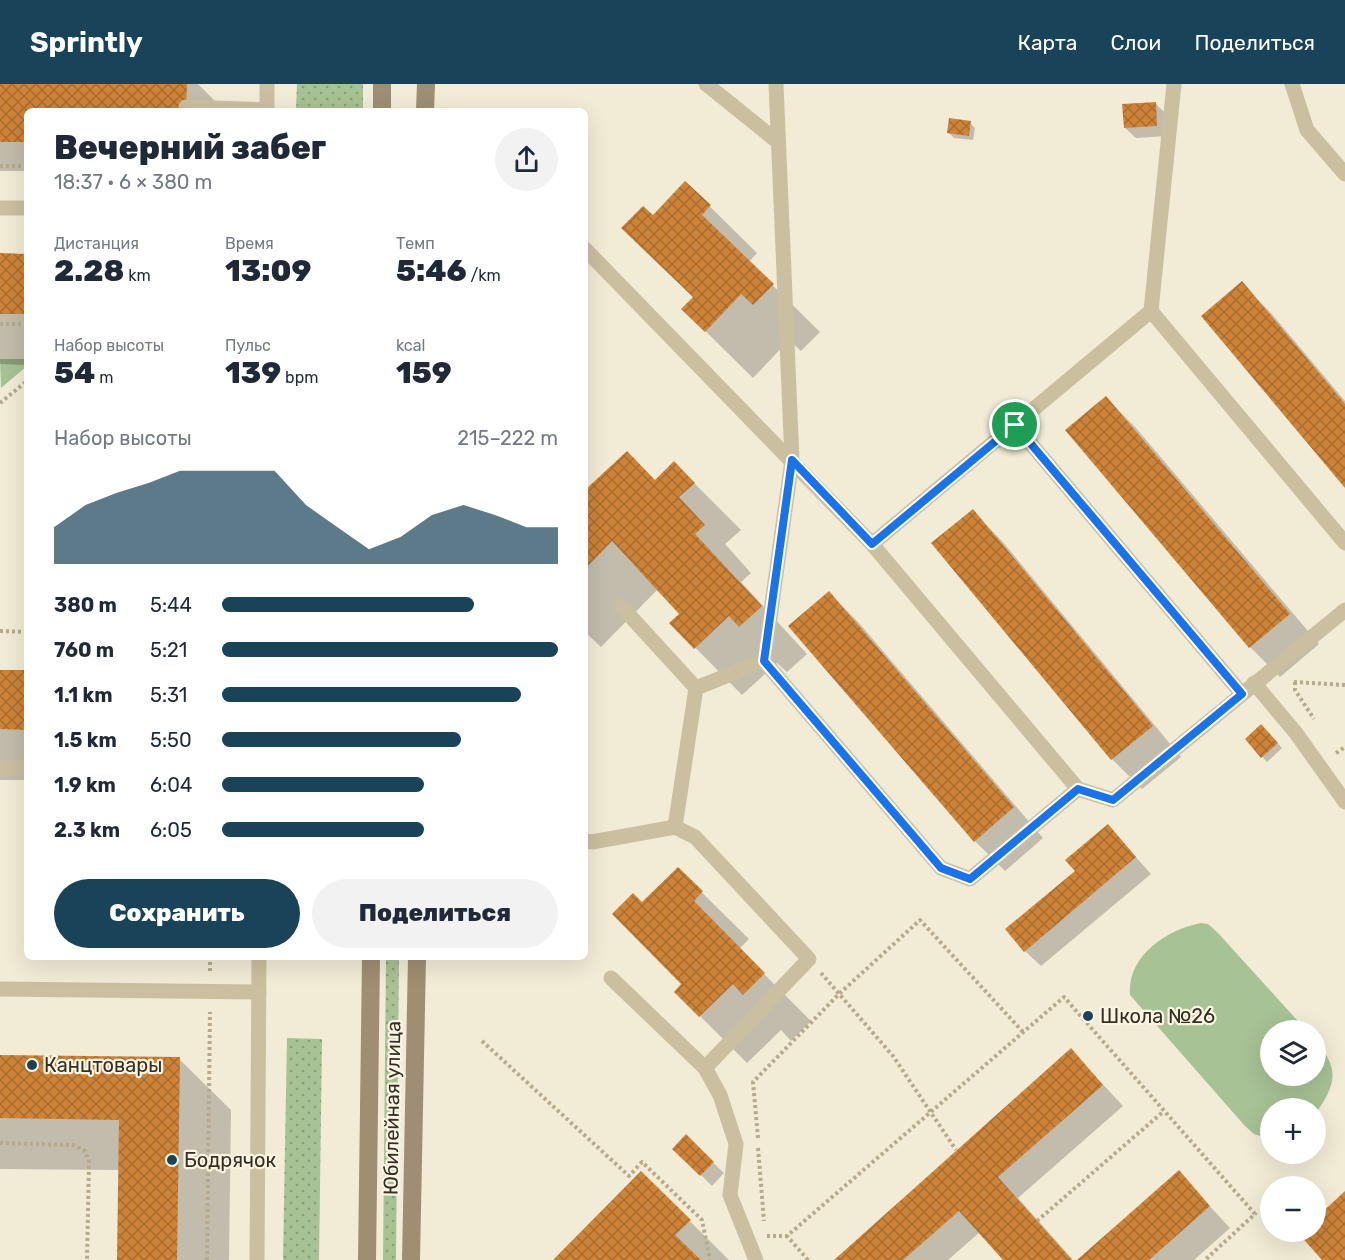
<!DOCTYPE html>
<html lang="ru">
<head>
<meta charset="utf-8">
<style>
	body { margin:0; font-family:Rubik,sans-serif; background:#f2f2f3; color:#1f2937; height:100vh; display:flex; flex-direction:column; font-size:22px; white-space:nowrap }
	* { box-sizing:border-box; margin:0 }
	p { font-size:20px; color:#747a83 }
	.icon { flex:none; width:33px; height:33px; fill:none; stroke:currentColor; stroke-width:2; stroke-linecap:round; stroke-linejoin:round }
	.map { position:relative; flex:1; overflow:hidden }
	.sheet { position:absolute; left:24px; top:24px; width:564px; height:852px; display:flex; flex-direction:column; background:#fff; border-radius:9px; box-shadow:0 6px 24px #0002 }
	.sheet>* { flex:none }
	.controls { position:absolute; left:1260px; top:936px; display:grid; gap:12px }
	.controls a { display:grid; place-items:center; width:66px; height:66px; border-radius:50%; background:#fff; box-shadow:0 6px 24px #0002; font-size:30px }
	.pin { position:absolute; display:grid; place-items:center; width:51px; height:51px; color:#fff; margin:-26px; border:3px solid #fff; border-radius:50%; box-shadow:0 2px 6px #0007 }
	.round { display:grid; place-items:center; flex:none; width:63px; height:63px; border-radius:32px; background:#f2f2f3 }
	.summary { display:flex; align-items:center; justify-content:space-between; height:102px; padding:0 30px }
	h1 { font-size:33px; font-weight:800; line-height:45px }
	.figures { display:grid; grid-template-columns:repeat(3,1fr); gap:9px; height:102px; padding:6px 30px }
	.figures div { display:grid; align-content:center }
	.figures b { font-size:30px; font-weight:800 }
	.figures small { font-size:16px; font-weight:400 }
	.figures p { font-size:16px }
	.chart { height:168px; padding:12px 30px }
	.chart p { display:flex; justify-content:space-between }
	.chart svg { width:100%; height:108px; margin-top:6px; fill:#184358; opacity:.7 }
	.button { display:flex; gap:12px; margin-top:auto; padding:12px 30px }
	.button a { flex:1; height:69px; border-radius:36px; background:#184358; color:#fff; font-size:24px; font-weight:800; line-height:69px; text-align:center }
	.button a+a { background:#f2f2f3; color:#1f2937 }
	ul { padding:0 30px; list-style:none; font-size:20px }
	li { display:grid; grid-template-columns:96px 72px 1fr; align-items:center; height:45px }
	li i { height:15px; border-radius:8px; background:#184358 }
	header { display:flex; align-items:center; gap:36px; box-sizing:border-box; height:84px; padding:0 30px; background:#184358; color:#fff }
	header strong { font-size:28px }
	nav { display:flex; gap:33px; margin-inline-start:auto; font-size:21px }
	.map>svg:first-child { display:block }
	.grass { fill:url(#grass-dots) }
	.park { fill:#a7c295 }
	.shadow { fill:#0003 }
	.building { fill:url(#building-cross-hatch) }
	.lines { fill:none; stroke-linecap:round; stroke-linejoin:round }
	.path { stroke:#b6a98c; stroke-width:4; stroke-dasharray:3 3; stroke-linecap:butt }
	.lane { stroke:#cbbfa1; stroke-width:15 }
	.secondary { stroke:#9e8e73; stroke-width:18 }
	.route-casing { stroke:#fff; stroke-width:12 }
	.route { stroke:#1a73e8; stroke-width:8 }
	.poi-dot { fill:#184358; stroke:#faf5e2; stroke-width:2 }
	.labels { text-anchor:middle; stroke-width:4.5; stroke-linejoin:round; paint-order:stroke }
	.poi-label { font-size:20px; fill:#342e25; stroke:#faf5e2; text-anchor:start }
	.street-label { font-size:20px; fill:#342e25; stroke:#faf5e2 }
</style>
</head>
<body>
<header>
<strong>Sprintly</strong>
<nav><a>Карта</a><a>Слои</a><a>Поделиться</a></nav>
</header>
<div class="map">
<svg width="1345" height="1176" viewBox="0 0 1345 1176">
	<defs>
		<pattern id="grass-dots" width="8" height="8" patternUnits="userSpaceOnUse" patternTransform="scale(1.5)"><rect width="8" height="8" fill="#a7c295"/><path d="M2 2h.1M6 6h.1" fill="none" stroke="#899e79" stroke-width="1.8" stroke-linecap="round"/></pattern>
		<pattern id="building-cross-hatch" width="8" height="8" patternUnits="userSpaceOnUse" patternTransform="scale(1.5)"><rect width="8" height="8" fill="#ce8438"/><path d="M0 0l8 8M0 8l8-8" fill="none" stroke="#a86c2f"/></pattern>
	</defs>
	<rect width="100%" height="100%" fill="#f2ecd6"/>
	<!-- grass -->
	<g class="grass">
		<path d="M297,0h66v27h-67z"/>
		<path d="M386,873h13l-3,303h-13z"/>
		<path d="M287,954l35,1 -3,221h-36z"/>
	</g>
	<!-- park -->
	<g class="park">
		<path d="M0,275h27v7l-26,22z"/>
		<path d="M1201,839l7,1 10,9 88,97h-36v46h46v-35c24,28 20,43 0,72v-5h-46v31l-16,-5 -9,-8 -115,-131c-3,-39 36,-65 71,-72z"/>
	</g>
	<!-- shadow -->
	<g class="shadow">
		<path d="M0,0h198l18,18 -189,9v60h-27z"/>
		<path d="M1155,19l11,11 1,22 -31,2 -11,-10z"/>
		<path d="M970,39l5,5 -2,12 -19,-2 -5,-5z"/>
		<path d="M686,99l71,70 -8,9 71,70 -19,19 -12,-11 -36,38 -70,-69 11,-11 -71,-70 30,-11z"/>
		<path d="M0,171h27v110l-27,-1z"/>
		<path d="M1241,199l30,30 74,88v84z"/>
		<path d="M1106,314l30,30 183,216 -39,33 -30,-30 -183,-216z"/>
		<path d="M674,379l67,67 -16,14 26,29 -10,9 66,72 -20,18 -10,-9 -35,32 -71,-72 10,-9 -23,-25 -57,58 -16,-15v-139l70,-12z"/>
		<path d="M972,427l30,30 179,216 -39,32 -30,-30z"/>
		<path d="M829,509l30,30 184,215 -38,33 -30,-30z"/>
		<path d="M0,587l27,1v108h-27z"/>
		<path d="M1266,646l16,18 -15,14 -20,-23z"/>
		<path d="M1108,742l43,48 -110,92 -16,-15z"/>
		<path d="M678,785l71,70 -10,10 72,72 -20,20 -10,-11 -34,33 -71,-71 7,-8 -41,-80z"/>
		<path d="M1071,966l52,56 -105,92 55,62h-68l-25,-28 -32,28h-112z"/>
		<path d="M0,972l179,3 52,51 -2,150h-111l2,-90 -120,-1z"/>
		<path d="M686,1053l38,36 -12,13 -37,-37z"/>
		<path d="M1178,1088l52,56 -36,32h-115z"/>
		<path d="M641,1089l88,87h-174z"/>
		<path d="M1345,1109v67h-21l-24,-27 16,-1v-12z"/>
	</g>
	<!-- building -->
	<g class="building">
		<path d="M0,0h187l-1,27h-159v31h-27z"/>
		<path d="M1156,18l1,24 -33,2 -2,-24z"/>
		<path d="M949,34l22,3 -2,15 -22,-3z"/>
		<path d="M685,97l26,24 -9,10 72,69 -21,21 -12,-11 -36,38 -24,-23 12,-12 -72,-69 22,-22 10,9z"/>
		<path d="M0,169l27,1v60h-27z"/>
		<path d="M1242,197l103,123v84l-144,-172z"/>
		<path d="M1106,312l184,218 -41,34 -184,-218z"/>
		<path d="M627,367l28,29 19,-19 21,22 -16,14 26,28 -10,9 67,72 -23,21 -10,-11 -35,33 -25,-26 10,-9 -67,-73 -27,28v-79z"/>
		<path d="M973,425l180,217 -42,34 -180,-217z"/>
		<path d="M829,507l185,216 -40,35 -186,-216z"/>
		<path d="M0,586h27v60l-27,-1z"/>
		<path d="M1261,640l17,19 -17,15 -16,-19z"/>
		<path d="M1108,740l28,33 -112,95 -19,-23 70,-58 -10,-11z"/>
		<path d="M678,783l25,24 -9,10 71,72 -22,22 -10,-11 -34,33 -25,-25 7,-8 -69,-70 21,-21 9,9z"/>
		<path d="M1071,964l32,37 -105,92 74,83h-69l-44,-49 -56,49h-69z"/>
		<path d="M0,971l180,2 -3,203h-60l2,-140 -119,-2z"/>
		<path d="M686,1050l28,28 -14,14 -28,-27z"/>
		<path d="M1179,1086l31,36 -61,54h-72z"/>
		<path d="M641,1087l50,49 -16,15 26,25h-148z"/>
		<path d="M1345,1107v69h-23l-24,-27 18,-1v-14z"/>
	</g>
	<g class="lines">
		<!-- path -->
		<g class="path">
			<path d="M0,82h27"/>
			<path d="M0,240h27"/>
			<path d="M0,319l27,-22"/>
			<path d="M0,547l27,1"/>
			<path d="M1294,598l51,3"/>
			<path d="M1295,598v8l19,29"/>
			<path d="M1336,669l9,-6"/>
			<path d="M210,887v-14"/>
			<path d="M821,889l72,83 63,94"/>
			<path d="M482,957l147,135 13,-14 60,58 8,40"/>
			<path d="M758,1054l-5,-56 86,-88 81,-74 103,112"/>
			<path d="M0,1059l73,2 12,6 4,11 -2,98"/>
			<path d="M758,1064l6,73"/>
			<path d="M1037,1137l127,-110"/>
			<path d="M767,1152h20"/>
			<path d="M207,1176l3,-248"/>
			<path d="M808,1176l-21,-24 277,-239 191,217 -50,46"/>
		</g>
		<!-- lane -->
		<g class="lane">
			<path d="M706,0l72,58"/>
			<path d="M1292,0l15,46 38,44"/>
			<path d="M186,23l81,3"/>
			<path d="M267,27v-27"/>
			<path d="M0,124h27"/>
			<path d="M585,165l287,295 206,245 35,11 232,-190"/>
			<path d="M1151,227l23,-227"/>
			<path d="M1015,341l227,269"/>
			<path d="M872,460l279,-233 194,232"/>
			<path d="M621,522l75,82 68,-27 177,207 29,11 108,-90"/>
			<path d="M764,577l28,-201 -16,-376"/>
			<path d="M1254,599l42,50 49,69"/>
			<path d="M0,684h27"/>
			<path d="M675,743l21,-139"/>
			<path d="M585,757l7,1 83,-15 20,10 114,122 -104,109"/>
			<path d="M611,894l94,90 15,27 16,49 -6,51 26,65"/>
			<path d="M0,905l259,3"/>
			<path d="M257,1176l2,-303"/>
		</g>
		<!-- secondary -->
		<g class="secondary">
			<path d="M382,27v-27"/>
			<path d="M425,27l1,-27"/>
			<path d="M367,1176l4,-303"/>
			<path d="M411,1176l6,-303"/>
		</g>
	</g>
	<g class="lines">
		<!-- route casing -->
		<g class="route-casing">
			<path id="route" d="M1015,341l227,269 -129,106 -35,-11 -108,90 -29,-11 -177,-207 28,-201 80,84z"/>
		</g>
		<!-- route -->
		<use href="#route" class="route"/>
	</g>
	<!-- markers -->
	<g class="poi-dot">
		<circle cx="1088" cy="932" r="6"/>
		<circle cx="32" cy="981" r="6"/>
		<circle cx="172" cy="1076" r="6"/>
	</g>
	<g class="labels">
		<!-- poi labels -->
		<g class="poi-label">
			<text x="1100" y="939">Школа №26</text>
			<text x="44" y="988">Канцтовары</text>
			<text x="184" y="1083">Бодрячок</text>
		</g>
		<!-- street labels -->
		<g class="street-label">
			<text transform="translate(392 1024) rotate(-89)" y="7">Юбилейная улица</text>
		</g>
	</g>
</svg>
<div class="controls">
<a><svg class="icon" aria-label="layers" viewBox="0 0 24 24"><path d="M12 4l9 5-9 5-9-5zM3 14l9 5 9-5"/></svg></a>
<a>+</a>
<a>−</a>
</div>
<div class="pin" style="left:1015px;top:341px;background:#1e9e55"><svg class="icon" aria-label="arrive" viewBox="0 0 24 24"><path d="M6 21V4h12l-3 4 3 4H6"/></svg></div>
<section class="sheet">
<div class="summary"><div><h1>Вечерний забег</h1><p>18:37 · 6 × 380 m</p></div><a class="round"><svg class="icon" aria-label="share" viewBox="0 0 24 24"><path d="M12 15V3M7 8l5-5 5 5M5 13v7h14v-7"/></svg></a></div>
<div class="figures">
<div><p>Дистанция</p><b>2.28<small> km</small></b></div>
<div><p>Время</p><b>13:09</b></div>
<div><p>Темп</p><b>5:46<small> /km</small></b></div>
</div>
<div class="figures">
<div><p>Набор высоты</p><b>54<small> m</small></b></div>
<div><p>Пульс</p><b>139<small> bpm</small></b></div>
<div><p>kcal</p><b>159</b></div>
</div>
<div class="chart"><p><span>Набор высоты</span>215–222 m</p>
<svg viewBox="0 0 160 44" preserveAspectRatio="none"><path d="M0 44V29L10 20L20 15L30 11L40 6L50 6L60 6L70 6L80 20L90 29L100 38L110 33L120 24L130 20L140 24L150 29L160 29V44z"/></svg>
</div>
<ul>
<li><b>380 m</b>5:44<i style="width:75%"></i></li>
<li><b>760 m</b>5:21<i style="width:100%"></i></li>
<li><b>1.1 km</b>5:31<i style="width:89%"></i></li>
<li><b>1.5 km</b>5:50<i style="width:71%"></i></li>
<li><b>1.9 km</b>6:04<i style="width:60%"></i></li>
<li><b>2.3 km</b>6:05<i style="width:60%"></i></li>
</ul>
<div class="button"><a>Сохранить</a><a>Поделиться</a></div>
</section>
</div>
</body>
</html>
